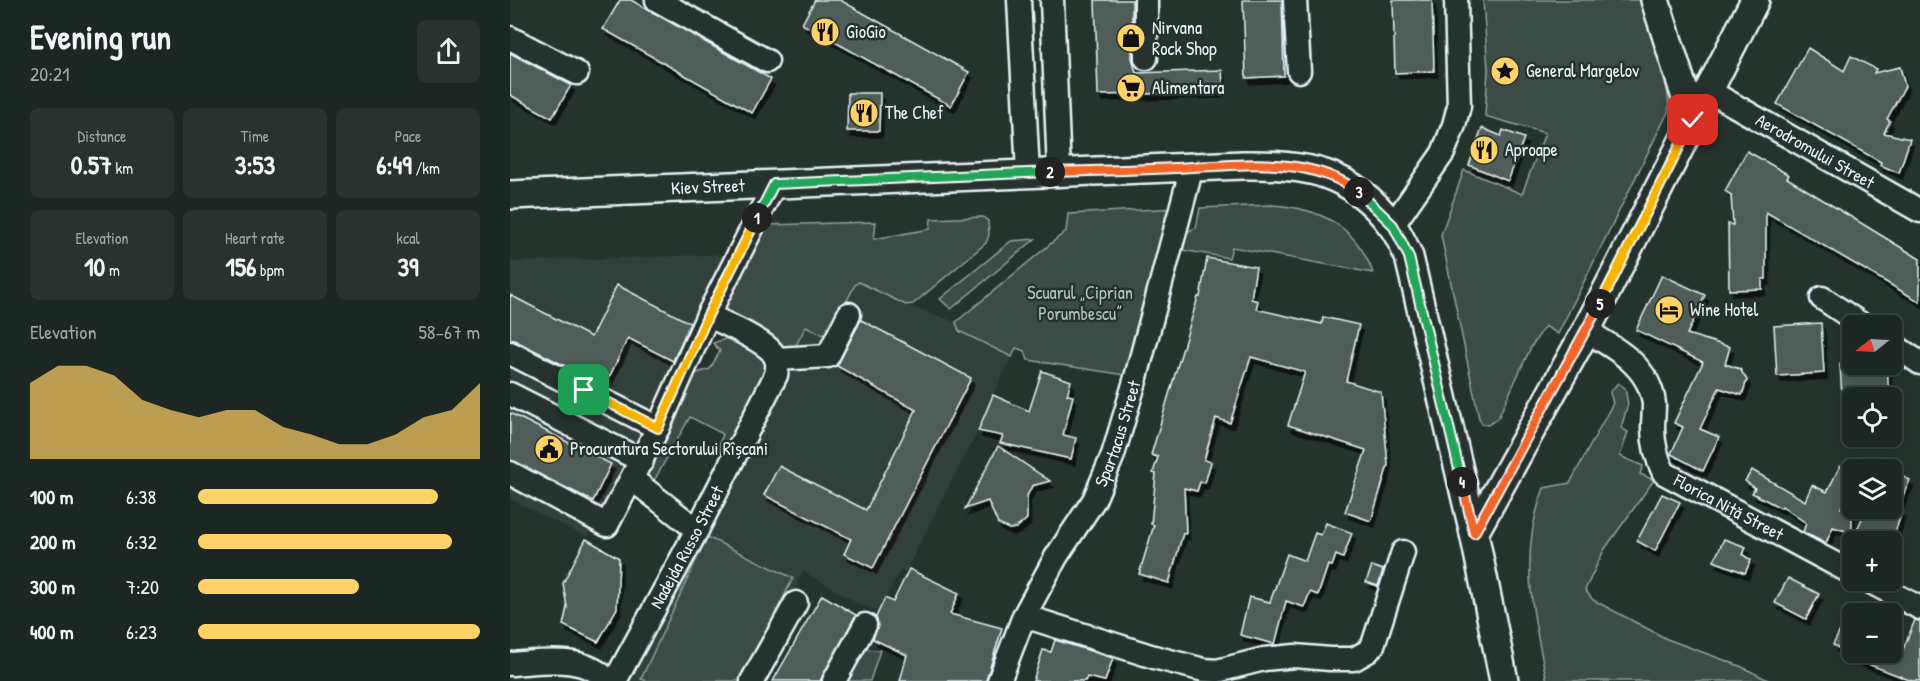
<!DOCTYPE html>
<html lang="en">
<head>
<meta charset="utf-8">
<style>
	body { margin:0; font-family:"Patrick Hand",sans-serif; background:#29322f; color:#f1f3f6; height:100vh; display:flex; flex-direction:column; font-size:22px; white-space:nowrap }
	* { box-sizing:border-box; margin:0 }
	p { font-size:20px; color:#a0a5a5 }
	.icon { flex:none; width:33px; height:33px; fill:none; stroke:currentColor; stroke-width:2; stroke-linecap:round; stroke-linejoin:round }
	.map { position:relative; flex:1; overflow:hidden }
	.drawer { display:flex; flex-direction:column; background:#1c2622; width:510px }
	.drawer>* { flex:none }
	.needle { width:39px; rotate:252deg }
	.tools { position:absolute; left:1332px; top:315px; display:grid; gap:12px }
	.tools a { display:grid; place-items:center; width:60px; height:60px; border-radius:9px; background:#1c2622; box-shadow:0 3px 15px #0003,0 0 0 2px #3a4340; font-size:30px }
	.pin { position:absolute; display:grid; place-items:center; width:51px; height:51px; color:#fff; margin:-26px; border-radius:12px; box-shadow:0 3px 9px #0006 }
	.km { position:absolute; width:30px; height:30px; margin:-15px; border-radius:50%; background:#222; color:#fff; font-size:16px; line-height:30px; text-align:center }
	.round { display:grid; place-items:center; flex:none; width:63px; height:63px; border-radius:9px; background:#29322f }
	.headline { display:flex; align-items:center; justify-content:space-between; height:102px; padding:0 30px }
	h1 { font-size:33px; font-weight:700; line-height:45px }
	.metrics { display:grid; grid-template-columns:repeat(3,1fr); gap:9px; height:102px; padding:6px 30px }
	.metrics div { display:grid; align-content:center; border-radius:9px; background:#29322f; text-align:center }
	.metrics b { font-size:26px; font-weight:700 }
	.metrics small { font-size:16px; font-weight:400 }
	.metrics p { font-size:16px }
	.chart { height:168px; padding:12px 30px }
	.chart p { display:flex; justify-content:space-between }
	.chart svg { width:100%; height:108px; margin-top:6px; fill:#ffd166; opacity:.7 }
	ul { padding:0 30px; list-style:none; font-size:20px }
	li { display:grid; grid-template-columns:96px 72px 1fr; align-items:center; height:45px }
	li i { height:15px; border-radius:8px; background:#ffd166 }
	main { display:flex; flex:1; min-height:0 }
	.map>svg:first-child { display:block }
	.built { fill:#333f3a }
	.green { fill:#3e4b47; stroke:#939ea0; stroke-width:1.5 }
	.building { fill:#505c59; stroke:#e8f1f8; stroke-width:1.5; filter:url(#shadow) }
	.lines { fill:none; stroke-linecap:round; stroke-linejoin:round }
	.minor-casing { stroke:#e8f1f8; stroke-width:27 }
	.major-casing { stroke:#e8f1f8; stroke-width:32 }
	.minor { stroke:#26332d; stroke-width:22 }
	.major { stroke:#26332d; stroke-width:27 }
	.split-1-casing { stroke:#fff; stroke-width:12 }
	.split-2-casing { stroke:#fff; stroke-width:12 }
	.split-3-casing { stroke:#fff; stroke-width:12 }
	.split-4-casing { stroke:#fff; stroke-width:12 }
	.split-5-casing { stroke:#fff; stroke-width:12 }
	.split-6-casing { stroke:#fff; stroke-width:12 }
	.split-1 { stroke:#f5b400; stroke-width:8 }
	.split-2 { stroke:#22a559; stroke-width:8 }
	.split-3 { stroke:#f0652b; stroke-width:8 }
	.split-4 { stroke:#22a559; stroke-width:8 }
	.split-5 { stroke:#f0652b; stroke-width:8 }
	.split-6 { stroke:#f5b400; stroke-width:8 }
	.labels { text-anchor:middle; stroke-width:5; stroke-linejoin:round; paint-order:stroke }
	.poi-label { font-size:18px; fill:#e8f1f8; stroke:#26332d; text-anchor:start }
	.street-label { font-size:18px; fill:#e8f1f8; stroke:#26332d }
	.park-label { font-size:18px; fill:#b5bfc3; stroke:#26332d }
</style>
</head>
<body>
<main>
<section class="drawer">
<div class="headline"><div><h1>Evening run</h1><p>20:21</p></div><a class="round"><svg class="icon" aria-label="share" viewBox="0 0 24 24"><path d="M12 15V3M7 8l5-5 5 5M5 13v7h14v-7"/></svg></a></div>
<div class="metrics">
<div><p>Distance</p><b>0.57<small> km</small></b></div>
<div><p>Time</p><b>3:53</b></div>
<div><p>Pace</p><b>6:49<small> /km</small></b></div>
</div>
<div class="metrics">
<div><p>Elevation</p><b>10<small> m</small></b></div>
<div><p>Heart rate</p><b>156<small> bpm</small></b></div>
<div><p>kcal</p><b>39</b></div>
</div>
<div class="chart"><p><span>Elevation</span>58–67 m</p>
<svg viewBox="0 0 160 44" preserveAspectRatio="none"><path d="M0 44V13L10 6L20 6L30 10L40 20L50 24L60 27L70 24L80 24L90 31L100 34L110 38L120 38L130 34L140 27L150 24L160 13V44z"/></svg>
</div>
<ul>
<li><b>100 m</b>6:38<i style="width:85%"></i></li>
<li><b>200 m</b>6:32<i style="width:90%"></i></li>
<li><b>300 m</b>7:20<i style="width:57%"></i></li>
<li><b>400 m</b>6:23<i style="width:100%"></i></li>
</ul>
</section>
<div class="map">
<svg width="1410" height="681" viewBox="0 0 1410 681">
	<defs>
		<filter id="shadow"><feDropShadow dx="3.5" dy="6" stdDeviation="0" flood-color="#0009"/></filter>
	</defs>
	<rect width="100%" height="100%" fill="#26332d"/>
	<filter id="ink" filterUnits="userSpaceOnUse"><feTurbulence type="fractalNoise" baseFrequency=".0167" numOctaves="2"/><feDisplacementMap in="SourceGraphic" scale="12" xChannelSelector="R" yChannelSelector="G"/><feConvolveMatrix kernelMatrix="1 2 1 2 8 2 1 2 1" color-interpolation-filters="sRGB"/></filter>
	<g filter="url(#ink)">
		<!-- built -->
		<g class="built">
			<path d="M223,254l-146,283 -44,-21 -33,-18v-236z"/>
			<path d="M349,282l47,23 50,17 3,9 53,26 -19,38 -15,36 -73,141 -5,-1 -22,41 -19,-8 -56,-33 -6,11 1,2 -53,97h-116l3,-13 174,-342 22,11 27,-52z"/>
		</g>
		<!-- green -->
		<g class="green">
			<path d="M973,0h157c9,30 32,82 28,112l-110,222 -13,-8 -14,21 -33,71 -10,7 -6,-1 -3,-6 -38,-183 23,-65 58,24 23,-61 -60,-17 3,-46z"/>
			<path d="M762,205c47,3 84,20 101,68l-141,-26 -3,11 -47,-8 4,-18 10,-4 4,-20z"/>
			<path d="M666,208l-51,167 -97,-15 -3,-9 -9,-3 -4,9 -53,-26 -3,-9 110,-91 2,-17z"/>
			<path d="M473,217l5,4 1,14 -3,8 -73,61 -7,1 -47,-23 -4,3 -27,52 -22,-11 -11,21 -19,-2 -52,-34 -1,-5 43,-81 110,-3 -2,17 56,-10 1,-10z"/>
			<path d="M525,239l-84,70 -11,-10 71,-58z"/>
			<path d="M224,336l39,22 -49,96 -4,-3 -1,-7 4,-10 -33,-17 -35,62 -4,2h-4l-5,-13 52,-94 16,-5 10,-18 -7,-8z"/>
			<path d="M1108,383l7,5 3,16 -7,24 7,4 -8,24 23,10 -3,8 14,6 -50,70 -19,40 8,10 74,39 73,27 30,15h-223c-14,-66 -29,-127 -3,-193l26,-5 43,-80 -3,-11z"/>
			<path d="M197,537l86,41 -51,103h-95l-6,-2z"/>
			<path d="M351,649l19,1 -10,31h-26z"/>
		</g>
		<!-- building -->
		<g class="building">
			<path d="M110,0h11l140,79 -19,34 -149,-84z"/>
			<path d="M305,0h25l129,72 -18,34 -149,-82z"/>
			<path d="M585,0h37v58l4,15 86,-3 1,17 -5,1v4l-120,3z"/>
			<path d="M733,0h39l2,76 -38,2z"/>
			<path d="M883,0h39l2,71 -39,2z"/>
			<path d="M1298,48l36,23 7,-15 25,13 -2,4 26,-6 5,19 -18,33 3,2 -6,12 26,6 -11,34 -19,-8 1,-3 -104,-58z"/>
			<path d="M0,53l61,32 -19,33 -42,-23z"/>
			<path d="M338,93h32l-1,38h-32z"/>
			<path d="M972,128l19,8 2,-6 21,8 -16,43 -39,-16z"/>
			<path d="M1237,151l42,24 -2,3 133,81v43l-154,-90v67h-4v10l-33,1 -1,-66 5,1 -2,-30 -6,-4z"/>
			<path d="M697,258l49,9 -5,32 7,2 -2,8 66,15 1,-7 36,8 -13,56 35,11 7,73 -17,56 -26,-9 21,-62 -78,-25 17,-53 -54,-15 -21,66 -14,-5 -12,42 7,2 -6,21 -5,-1 -3,9 -13,-3 2,46 -3,-1 -14,50 -30,-9 15,-49 -3,-1 5,-50 -3,-1 5,-16 -7,-2 47,-158h2z"/>
			<path d="M1152,275l43,20 -18,39 43,13 -5,17 15,5 7,11 -5,15 -23,-7 -19,41 19,8 -16,34 -32,-17 12,-27 -9,-4 29,-61 -67,-32z"/>
			<path d="M107,285l73,38 -17,38 -45,-23 -23,48 -95,-48v-43l81,42z"/>
			<path d="M351,320l110,58 -98,190 -29,-14 7,-15 -87,-44 15,-29 87,44 50,-100 -79,-44z"/>
			<path d="M1311,323l3,50 -47,3 -3,-50z"/>
			<path d="M1330,364h47l2,34h-47z"/>
			<path d="M532,371l29,10 -4,14 6,1 -10,39 13,3 -5,21 -71,-16 3,-7 -25,-5 15,-36 36,16z"/>
			<path d="M0,413l101,51 -18,37 -83,-41z"/>
			<path d="M488,446l52,35 -18,5 -5,10v23l-11,9 -7,1 -11,-5 -10,-23 -23,8z"/>
			<path d="M1330,466l12,6v10l-11,26h11v25l-19,-6 -7,16 -23,-11 3,-9 -24,-17 -1,2 -29,-15 3,-5 -10,-7 7,-11 53,31 7,-16 15,7z"/>
			<path d="M1382,472l18,8 -13,30 5,1 -10,31h-15l-22,-8 12,-26 25,1z"/>
			<path d="M1152,494l18,8 -25,49 -18,-10z"/>
			<path d="M816,523l26,10 -9,25 -7,-3 -4,11 -4,-1 -10,30 -8,-3 -6,15 -18,-6 -11,43 -35,-9 9,-38 21,5 17,-48 18,7 10,-28 6,2z"/>
			<path d="M76,539l33,19 -2,50 -19,34 -35,-17 4,-18 -4,-24z"/>
			<path d="M1214,539l22,8 -3,8 8,5 -6,13 -31,-12z"/>
			<path d="M862,566l11,4 -5,16 -12,-4z"/>
			<path d="M399,569l50,24 -9,21 52,14 -16,53h-86l7,-26 -34,-16 5,-14 -2,-8 9,-19 8,4z"/>
			<path d="M1278,578l31,16 -13,25 -31,-16z"/>
			<path d="M312,595l34,20 -36,66h-47z"/>
			<path d="M1342,606v46h50l13,-32 5,1v60h-8l-70,-27 4,-2 -13,-7z"/>
			<path d="M545,640l58,18 -8,23 -18,-4 -2,4h-52l10,-31 8,2z"/>
		</g>
		<g class="lines">
			<!-- minor casing -->
			<g class="minor-casing">
				<g id="minor">
					<path d="M147,0l110,61"/>
					<path d="M509,0l9,173"/>
					<path d="M542,0l7,172"/>
					<path d="M636,0v58"/>
					<path d="M785,0l4,71"/>
					<path d="M0,38l67,35"/>
					<path id="s1" d="M1199,91l211,120"/>
					<path d="M883,225l50,-72 11,-28 5,-19 -3,-106"/>
					<path d="M1312,298l42,28"/>
					<path id="s2" d="M1076,331c30,17 64,36 68,73 0,8 -1,16 -1,24 0,16 4,31 11,45l188,100"/>
					<path d="M1382,344l28,19"/>
					<path d="M0,353l148,75 50,-113 66,-130"/>
					<path d="M267,359l51,-3 21,-42"/>
					<path d="M0,394l132,67"/>
					<path d="M0,473l97,52 51,-97"/>
					<path d="M122,479l65,51"/>
					<path d="M1357,580l53,28"/>
					<path d="M514,616l130,41 50,13 13,1 47,-12 31,-3 35,3h24l14,-8 5,-6 30,-93"/>
					<path d="M0,664c33,-2 75,-10 98,17"/>
					<path id="s3" d="M105,681l82,-151 79,-155c2,-9 2,-16 -4,-23 -9,-12 -49,-29 -64,-37"/>
					<path d="M242,681l44,-78"/>
					<path d="M324,681l31,-56"/>
					<path id="s4" d="M489,681l25,-65 32,-59 38,-57 19,-45 22,-74 57,-214"/>
				</g>
			</g>
			<!-- major casing -->
			<g class="major-casing">
				<g id="major">
					<path d="M1145,0l38,120"/>
					<path id="s5" d="M0,195l733,-30c63,-1 108,6 148,59 8,10 13,22 18,33l65,276 30,148"/>
					<path d="M964,533l112,-202 169,-331"/>
				</g>
			</g>
			<!-- minor -->
			<use href="#minor" class="minor"/>
			<!-- major -->
			<use href="#major" class="major"/>
		</g>
	</g>
	<g class="lines" filter="url(#ink)">
		<!-- split-1 casing -->
		<g class="split-1-casing">
			<path id="split-1" d="M74,390l74,38 50,-113 49,-97"/>
		</g>
		<!-- split-2 casing -->
		<g class="split-2-casing">
			<path id="split-2" d="M247,218l17,-34 276,-12"/>
		</g>
		<!-- split-3 casing -->
		<g class="split-3-casing">
			<path id="split-3" d="M540,172c42,-1 84,-2 125,-4 61,-2 132,-15 184,24"/>
		</g>
		<!-- split-4 casing -->
		<g class="split-4-casing">
			<path id="split-4" d="M849,192l34,33 16,32 53,225"/>
		</g>
		<!-- split-5 casing -->
		<g class="split-5-casing">
			<path id="split-5" d="M952,482l12,51 126,-229"/>
		</g>
		<!-- split-6 casing -->
		<g class="split-6-casing">
			<path id="split-6" d="M1090,304l93,-184"/>
		</g>
		<!-- split-1 -->
		<use href="#split-1" class="split-1"/>
		<!-- split-2 -->
		<use href="#split-2" class="split-2"/>
		<!-- split-3 -->
		<use href="#split-3" class="split-3"/>
		<!-- split-4 -->
		<use href="#split-4" class="split-4"/>
		<!-- split-5 -->
		<use href="#split-5" class="split-5"/>
		<!-- split-6 -->
		<use href="#split-6" class="split-6"/>
	</g>
	<!-- icons -->
	<defs>
		<g id="restaurant-disc" transform="scale(1.5)"><circle r="9.5" fill="#ffd166" stroke="#26332d"/><path d="M-5-6h1v4h1v-4h1v4h1v-4h1v5L-1.5 .5V6h-2V.5L-5-1ZM5-6V6H3V1.5H1.5Q1.5-4 5-6Z" fill="#111"/></g>
		<g id="shop-disc" transform="scale(1.5)"><circle r="9.5" fill="#ffd166" stroke="#26332d"/><path d="M-5-2.5h2.3a2.7 3.5 0 0 1 5.4 0H5L5.5 6h-11ZM-1.5-2.5h3a1.5 2.3 0 0 0-3 0Z" fill="#111"/></g>
		<g id="sight-disc" transform="scale(1.5)"><circle r="9.5" fill="#ffd166" stroke="#26332d"/><path d="M0-6L1.8-2.2L6-1.7L2.9 1.2L3.7 5.4L0 3.3L-3.7 5.4L-2.9 1.2L-6-1.7L-1.8-2.2Z" fill="#111"/></g>
		<g id="supermarket-disc" transform="scale(1.5)"><circle r="9.5" fill="#ffd166" stroke="#26332d"/><path d="M-6-5.5h2.5l.6 2H6L4.5 2H-2.5L-4.4-4H-6ZM-1.5 3.2a1.3 1.3 0 1 0 .1 0ZM3 3.2a1.3 1.3 0 1 0 .1 0Z" fill="#111"/></g>
		<g id="hotel-disc" transform="scale(1.5)"><circle r="9.5" fill="#ffd166" stroke="#26332d"/><path d="M-6-4.5h1.5V1H6V5H4.5V3h-9V5H-6ZM-4 0a1.8 1.8 0 1 1 3.6 0ZM.5 0V-2.5h3Q6-2.5 6 0Z" fill="#111"/></g>
		<g id="civic-disc" transform="scale(1.5)"><circle r="9.5" fill="#ffd166" stroke="#26332d"/><path d="M-.6-6.5H3V-4.5H.6V-3L4-1V1h2V6H-6V1h2V-1L-.6-3ZM-1.2 2.5V6h2.4V2.5Z" fill="#111"/></g>
	</defs>
	<g fill-rule="evenodd">
		<use href="#restaurant-disc" x="315" y="32"/>
		<use href="#shop-disc" x="621" y="38"/>
		<use href="#sight-disc" x="995" y="71"/>
		<use href="#supermarket-disc" x="621" y="88"/>
		<use href="#restaurant-disc" x="354" y="113"/>
		<use href="#restaurant-disc" x="974" y="150"/>
		<use href="#hotel-disc" x="1159" y="310"/>
		<use href="#civic-disc" x="39" y="449"/>
	</g>
	<g class="labels">
		<!-- poi labels -->
		<g class="poi-label">
			<text x="642" y="34">Nirvana<tspan x="642" dy="21">Rock Shop</tspan></text>
			<text x="336" y="38">GioGio</text>
			<text x="1016" y="77">General Margelov</text>
			<text x="642" y="94">Alimentara</text>
			<text x="375" y="119">The Chef</text>
			<text x="995" y="156">Aproape</text>
			<text x="1180" y="316">Wine Hotel</text>
			<text x="60" y="455">Procuratura Sectorului Rîșcani</text>
		</g>
		<!-- street labels -->
		<g class="street-label">
			<text dy="6" stroke="none"><textPath href="#s1" startOffset="122">Aerodromului Street</textPath></text>
			<text dy="6" stroke="none"><textPath href="#s5" startOffset="198">Kiev Street</textPath></text>
			<text dy="6" stroke="none"><textPath href="#s4" startOffset="276">Spartacus Street</textPath></text>
			<text dy="6" stroke="none"><textPath href="#s2" startOffset="248">Florica Niță Street</textPath></text>
			<text dy="6" stroke="none"><textPath href="#s3" startOffset="152">Nadejda Russo Street</textPath></text>
		</g>
		<!-- park labels -->
		<g class="park-label">
			<text x="570" y="299">Scuarul „Ciprian<tspan x="570" dy="21">Porumbescu”</tspan></text>
		</g>
	</g>
</svg>
<div class="tools">
<a><svg class="needle" viewBox="-14 -14 28 28"><path d="M0-13l5 13h-10z" fill="#e53935"/><path d="M0 13l5-13h-10z" fill="#a0a5a5"/></svg></a>
<a><svg class="icon" aria-label="locate" viewBox="0 0 24 24"><circle cx="12" cy="12" r="6"/><path d="M12 2v4M12 18v4M2 12h4M18 12h4"/></svg></a>
<a><svg class="icon" aria-label="layers" viewBox="0 0 24 24"><path d="M12 4l9 5-9 5-9-5zM3 14l9 5 9-5"/></svg></a>
<a>+</a>
<a>−</a>
</div>
<div class="pin" style="left:74px;top:390px;background:#1e9e55"><svg class="icon" aria-label="arrive" viewBox="0 0 24 24"><path d="M6 21V4h12l-3 4 3 4H6"/></svg></div>
<div class="pin" style="left:1183px;top:120px;background:#d93025"><svg class="icon" aria-label="check" viewBox="0 0 24 24"><path d="M5 12l5 5 9-10"/></svg></div>
<b class="km" style="left:247px;top:218px">1</b>
<b class="km" style="left:540px;top:172px">2</b>
<b class="km" style="left:849px;top:192px">3</b>
<b class="km" style="left:952px;top:482px">4</b>
<b class="km" style="left:1090px;top:304px">5</b>
</div>
</main>
</body>
</html>
